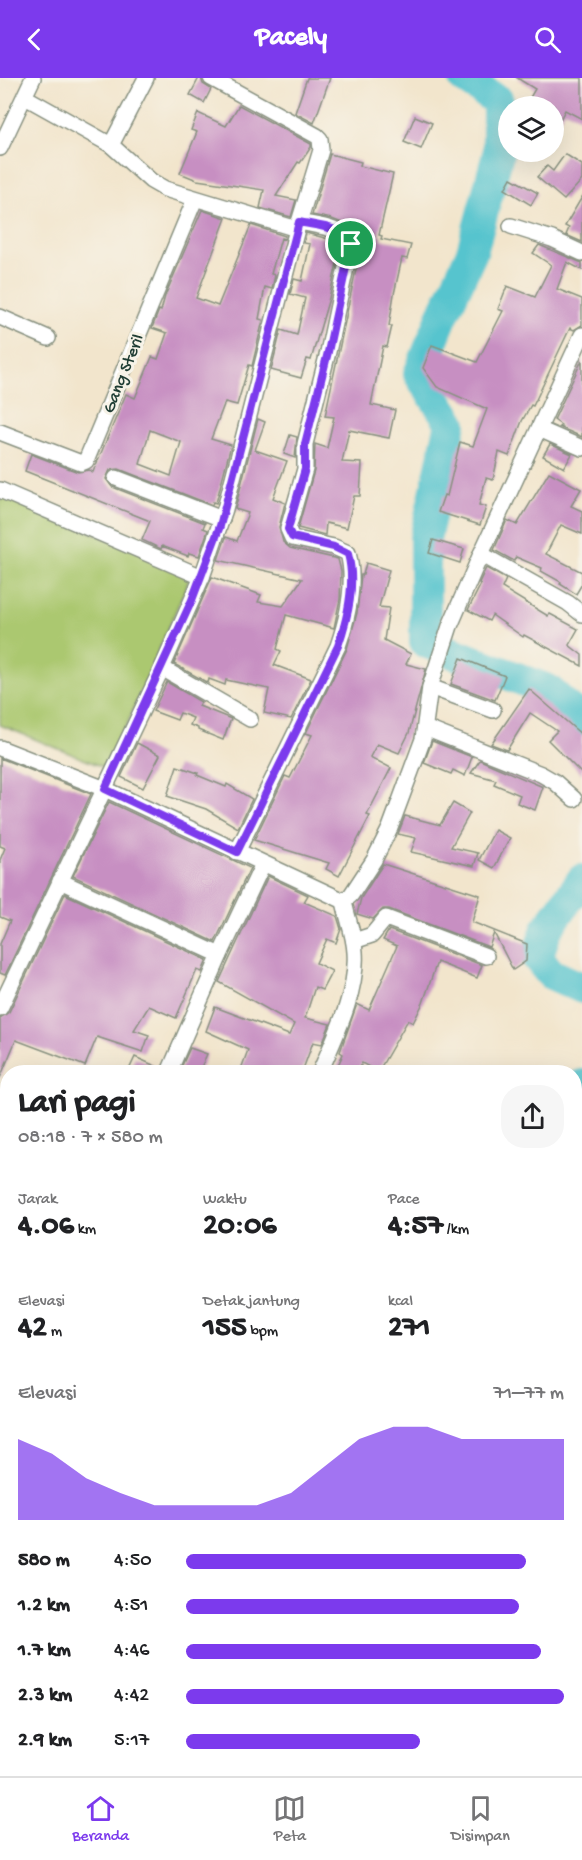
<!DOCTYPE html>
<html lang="id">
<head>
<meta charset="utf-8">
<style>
	body { margin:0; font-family:"Gochi Hand",sans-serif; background:#f6f6f6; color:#202124; height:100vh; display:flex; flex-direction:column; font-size:22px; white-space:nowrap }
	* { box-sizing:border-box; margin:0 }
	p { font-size:20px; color:#757577 }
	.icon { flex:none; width:33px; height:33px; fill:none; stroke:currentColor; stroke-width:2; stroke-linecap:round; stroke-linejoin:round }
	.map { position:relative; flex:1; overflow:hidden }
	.sheet { position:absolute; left:0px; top:987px; width:582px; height:711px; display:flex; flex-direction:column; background:#fff; border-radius:24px 24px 0 0; box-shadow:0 6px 24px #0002 }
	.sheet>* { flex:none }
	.controls { position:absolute; left:498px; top:18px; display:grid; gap:12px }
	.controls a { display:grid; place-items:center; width:66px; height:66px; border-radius:50%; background:#fff; box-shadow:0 6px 24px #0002; font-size:30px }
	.pin { position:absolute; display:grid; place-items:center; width:51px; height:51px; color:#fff; margin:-26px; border:3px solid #fff; border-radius:50%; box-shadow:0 2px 6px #0007 }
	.round { display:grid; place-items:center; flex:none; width:63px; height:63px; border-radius:24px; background:#f6f6f6 }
	.summary { display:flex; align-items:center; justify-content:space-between; height:102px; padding:0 18px }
	h1 { font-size:33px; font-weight:700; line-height:45px }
	.metrics { display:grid; grid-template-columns:repeat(3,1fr); gap:9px; height:102px; padding:6px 18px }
	.metrics div { display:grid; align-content:center }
	.metrics b { font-size:30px; font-weight:700 }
	.metrics small { font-size:16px; font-weight:400 }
	.metrics p { font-size:16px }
	.chart { height:168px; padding:12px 18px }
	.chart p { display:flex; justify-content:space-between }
	.chart svg { width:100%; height:108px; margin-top:6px; fill:#7c3aed; opacity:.7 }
	ul { padding:0 18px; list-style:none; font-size:20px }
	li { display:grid; grid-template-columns:96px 72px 1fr; align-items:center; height:45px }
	li i { height:15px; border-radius:8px; background:#7c3aed }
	header { display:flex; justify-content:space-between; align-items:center; height:78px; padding:0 18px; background:#7c3aed; color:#fff; font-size:27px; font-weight:700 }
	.tabs { display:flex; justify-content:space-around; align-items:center; height:84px; border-top:2px solid #e0e0e0; background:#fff; font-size:16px; color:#757577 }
	.tabs a { display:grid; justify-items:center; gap:3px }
	.tabs .current { color:#7c3aed }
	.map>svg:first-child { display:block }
	.green { fill:#abc86f; stroke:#658252; stroke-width:1.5 }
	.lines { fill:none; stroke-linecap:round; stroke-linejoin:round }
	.river { stroke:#57c4ce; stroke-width:32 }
	.building { fill:#c78fc2; fill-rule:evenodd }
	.street-casing { stroke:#889180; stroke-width:18 }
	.primary-casing { stroke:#889180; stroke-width:27 }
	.street { stroke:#fff; stroke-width:15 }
	.primary { stroke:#fff; stroke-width:24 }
	.route-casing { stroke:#fff; stroke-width:12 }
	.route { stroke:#7c3aed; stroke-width:8 }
	.labels { text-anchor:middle; stroke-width:6; stroke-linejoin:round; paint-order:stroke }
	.street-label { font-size:18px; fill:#1f3d34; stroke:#f7f3e8 }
</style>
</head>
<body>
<header><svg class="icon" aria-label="back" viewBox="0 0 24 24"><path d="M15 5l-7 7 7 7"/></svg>Pacely<svg class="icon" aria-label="search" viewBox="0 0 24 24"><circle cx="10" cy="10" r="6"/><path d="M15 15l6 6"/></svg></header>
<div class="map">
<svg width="582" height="1698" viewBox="0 0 582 1698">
	<rect width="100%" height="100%" fill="#f7f3e8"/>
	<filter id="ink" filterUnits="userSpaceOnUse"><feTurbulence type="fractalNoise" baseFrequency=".0167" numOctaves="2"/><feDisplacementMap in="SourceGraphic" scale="12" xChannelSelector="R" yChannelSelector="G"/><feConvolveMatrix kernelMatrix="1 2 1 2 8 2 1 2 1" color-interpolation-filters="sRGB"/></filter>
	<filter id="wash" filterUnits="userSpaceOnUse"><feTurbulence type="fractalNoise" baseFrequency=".008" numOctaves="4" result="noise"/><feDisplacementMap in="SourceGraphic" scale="24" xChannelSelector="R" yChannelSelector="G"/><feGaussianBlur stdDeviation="1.35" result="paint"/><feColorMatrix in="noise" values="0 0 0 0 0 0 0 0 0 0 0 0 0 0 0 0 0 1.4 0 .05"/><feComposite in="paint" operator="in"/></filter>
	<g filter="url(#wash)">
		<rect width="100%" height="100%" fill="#f2e5cc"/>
		<!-- green -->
		<path class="green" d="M0,417l192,78 -84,196 -108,-44z"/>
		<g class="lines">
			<!-- river -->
			<g class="river">
				<path d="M464,0l34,23v53l-26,98 -30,65 -23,57 32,49 -26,116v103l123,48 34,30"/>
				<path d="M582,802l-35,49 -10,28 14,17 31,14"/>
				<path d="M574,1011l8,-4"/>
				<path d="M346,1690l11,8"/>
			</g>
		</g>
		<g id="blocks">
			<!-- building -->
			<g class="building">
				<path d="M199,0h2l2,6 8,5 -7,14 -14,-8z"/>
				<path d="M307,0h23l-16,45 -19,-10z"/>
				<path d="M517,0h65v41l-17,-9 -11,21v-25h-16l-10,-5 7,-12z"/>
				<path d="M239,27l72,39v3l-4,6 -7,10 -2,-1 -22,34 20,4 -5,17 -31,-9 4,-18 -67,-10 -17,-7 17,-41 -6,-2 7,-17 28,13z"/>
				<path d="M415,38l17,7 -11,26 -17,-7z"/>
				<path d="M330,76l31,8 -1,4 33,8 -14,61 3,1 -1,3 30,6 -4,14 -5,-1 -8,36 -5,32h3l-5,21 -4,-1 -12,59 24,5 -6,28 -40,-8 -7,32 20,1 -2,33h-6l-7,32 -21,-5 -1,12 -27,-7 16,-57 1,-27 12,4 7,-31 -9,-1 36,-170 -6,-13 -8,-8 -15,-6 -20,-4z"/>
				<path d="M565,76l17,11v15l-18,20 -27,-23 10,-11 6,5z"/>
				<path d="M511,100l27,15 -7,12 -26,-16z"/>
				<path d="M582,119v45l-16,-7 3,-7 -4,-2z"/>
				<path d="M202,132l24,8 -30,80 22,8 33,-81 34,11 -1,3 -3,-1 -10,36 4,1 -3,14 -7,-2 -6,32 4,1 -11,46 -3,-1 -12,40 -12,-3 -14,37 20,6 -15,58 -3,-1 -1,3 -93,-36 -9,1 -4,9 6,8 93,36 -2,5 5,2 -9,26 -10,-3 -1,3 -26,-10 -1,3 -19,-9 8,-19 -125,-50 6,-17 47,18 11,-2 4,2 33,-78 9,4 17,-41 6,2 9,-26 -15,-5 7,-18 2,1 4,-15zM150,352l31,12 -10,34 -31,-12z"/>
				<path d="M306,155l26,7 9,6 -12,52 -18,62 -4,-1 -6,19 -30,-8 10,-40 16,5 8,-37 -15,-4 4,-15 8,2 8,-37 -6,-1z"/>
				<path d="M539,167l43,18v7l-15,-8 -10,27 25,10v26l-8,5 -4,-2 -37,78 -2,-1 -9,16 -13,35 -10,-4 -6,28 -7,-2 -7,27 7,2 -6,18 -42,-13 6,-17 3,1 13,-54 13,4 14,-37 -50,-22 -14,-19 9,-23 45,17 26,-51 -5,-2 9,-23 28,11 16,-32 -18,-12z"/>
				<path d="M582,282v77l-23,-10 2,-2 -7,-5z"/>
				<path d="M258,341l7,3 -10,28 32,11 -14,37 12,5 -6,24 4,15 7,6 48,11 3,12 -1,28 -6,29 -48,-13 -9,34 4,2 -7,14 37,14 -20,40 -27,-6 5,-24 -43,-9 -1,5 -16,-6 -1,4 -34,-19 38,-87 49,18 -3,7 25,4 19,-27 -84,-19 8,-23 11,4 11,-28 -13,-4z"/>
				<path d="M290,357l7,2 -2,21 -11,-4z"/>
				<path d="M550,366l22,10 -8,14 -21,-12z"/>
				<path d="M549,394l32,17 -10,17 11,5v23l-21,-9 -15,29 36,18v12l-6,10 -16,-10 1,-2 -20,-11 1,-3 -26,-11 -2,4 -20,-11 13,-30 10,5z"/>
				<path d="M433,462l31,9 -4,14 -31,-10z"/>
				<path d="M366,485l23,7 -10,37 10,1 -5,32 27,14 -5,10 20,5 -17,64 -10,20 -22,-9 -7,13 21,11 -24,47 3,1 -31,60 -13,-7 3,-6 -75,-23 31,-64 5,2 22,-43 -6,-2 41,-84 10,-36 4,-38h2z"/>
				<path d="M486,490l20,11 -4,9 46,28 2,-2 28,15 -9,16 13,10v11l-58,-31 -1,2 -31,-22 -3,6 -21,-11 13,-26 -2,-1z"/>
				<path d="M461,580l44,18 -10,24 -44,-16z"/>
				<path d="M167,604l34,20 -2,4 32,13 -8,21 -25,-10v-2l-8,-3 3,-7 -13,-5 -3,7 -24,-9z"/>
				<path d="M529,611l53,46v39l-34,-34 9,-9 -27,-18 -23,37 -16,-6z"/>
				<path d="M432,663l40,16 -7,19 -12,-6 -2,4 -27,-11z"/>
				<path d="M137,665l23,12 -17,33 -22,-11z"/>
				<path d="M0,680l91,36 -86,181 -5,-2v-29l10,-23 -10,-4v-57l5,-12 -5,-2z"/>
				<path d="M480,682l63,27 -8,23 -18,-7 3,-8 -26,-11 2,-4 -25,-7z"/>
				<path d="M177,688l21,7 -1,2 29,12 1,-3 25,15 -14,29 -32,-19 -39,-13z"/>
				<path d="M109,724l141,66 -35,74 -142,-66z"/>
				<path d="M453,725l17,10 -19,34 27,6 -4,13 -63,-14 5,-14 -18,-4 7,-18 35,9z"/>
				<path d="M495,752l15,8 -16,30 -15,-8z"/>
				<path d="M383,786l97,31 -8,27 55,22 -1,17 -13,9 -19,-37 -5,14 -100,-38h-6l-10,10 -16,-5 4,-16z"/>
				<path d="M268,798l40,19 -4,7 33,14 4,13 -5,14 -9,-4 -11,24 16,8 -10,19 -7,-3 -10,31 25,6 -8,20 -9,-2 -11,30h-62l8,-22 -42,-19 9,-24 74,28 5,-11 -75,-42z"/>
				<path d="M65,816l142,66 -5,12 -5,-2 -21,48 -27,-12 -15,24 15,5 -6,17 -46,-15 -12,29 -69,-26 -16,38v-60l9,-6z"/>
				<path d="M389,852l93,35 -5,13 -40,-16 -14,41 -10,20 -5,-3 -30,52 -16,-9 -4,9h-23l8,-18 -3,-2 1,-3 16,-45 12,6 28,-64 -14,-6z"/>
				<path d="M190,970l17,6 -8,18h-20z"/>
				<path d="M135,979l25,11 -1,4h-31z"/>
			</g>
		</g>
	</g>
	<g filter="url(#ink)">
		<use href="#blocks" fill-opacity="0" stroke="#889180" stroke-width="1.5"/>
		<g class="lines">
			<!-- street casing -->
			<g class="street-casing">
				<g id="street">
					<path d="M25,19l86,48 40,36 14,8 132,40"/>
					<path d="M111,67l35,-67"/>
					<path d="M0,70l33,-70"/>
					<path d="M511,148l41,13 30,14"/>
					<path d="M0,239l48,21"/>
					<path d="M539,351l43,19"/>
					<path d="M0,354l81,31 5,-2 109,-262"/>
					<path d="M116,400l106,41"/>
					<path d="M0,412l202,87"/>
					<path d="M481,476l87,49 14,11"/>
					<path d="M162,590l88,51"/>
					<path d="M430,609l63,23"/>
					<path d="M425,650l116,46 14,8 19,17"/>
					<path d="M0,670l105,41 239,112"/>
					<path d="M237,774l101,-206c10,-29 18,-63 10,-93l-14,-6 -42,-9 -4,-9 17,-60v-25l23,-92 23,-108c-8,-17 -35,-18 -52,-22"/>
					<path d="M60,803l160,74"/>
					<path d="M354,863l18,-6 14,-17 100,38"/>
					<path d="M0,930l162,-340 40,-91 23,-68 72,-280 24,-79 -1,-11 -3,-3 -106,-58"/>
					<path d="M169,994l51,-117 43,-91"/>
					<path d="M320,994c15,-35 38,-81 35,-120 -1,-18 -8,-34 -11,-51l7,-6 23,-35 16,-32 33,-89 7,-52 20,-61 31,-72 101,-219"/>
					<path d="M574,1265l8,-15"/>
					<path d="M574,1346l8,3"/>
					<path d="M0,1440l8,-13"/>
					<path d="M0,1565l8,5"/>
					<path d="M0,1598l8,-13"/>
					<path d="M245,1690l1,8"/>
					<path d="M515,1690l17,8"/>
				</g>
			</g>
			<!-- primary casing -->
			<g class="primary-casing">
				<g id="primary">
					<path d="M0,1172l8,5"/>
					<path d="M574,1563l8,5"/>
				</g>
			</g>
			<!-- street -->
			<use href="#street" class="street"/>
			<!-- primary -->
			<use href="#primary" class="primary"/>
		</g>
	</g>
	<g class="lines" filter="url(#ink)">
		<!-- route casing -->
		<g class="route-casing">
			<path id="route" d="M299,144c17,4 44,4 52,22l-23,108 -23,92v25l-17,60 4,8 42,10 14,7c8,30 0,63 -10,92l-101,206 -132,-63 87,-189 28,-74z"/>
		</g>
		<!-- route -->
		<use href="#route" class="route"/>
	</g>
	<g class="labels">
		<!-- street labels -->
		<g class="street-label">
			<text transform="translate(122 295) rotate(-68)" y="6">Gang Steril</text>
		</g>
	</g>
</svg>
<div class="controls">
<a><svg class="icon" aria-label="layers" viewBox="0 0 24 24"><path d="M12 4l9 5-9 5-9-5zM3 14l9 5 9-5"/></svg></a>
</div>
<div class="pin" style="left:351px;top:166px;background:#1e9e55"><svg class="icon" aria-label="arrive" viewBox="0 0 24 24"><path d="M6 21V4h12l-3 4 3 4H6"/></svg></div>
<section class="sheet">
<div class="summary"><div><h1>Lari pagi</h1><p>08:18 · 7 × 580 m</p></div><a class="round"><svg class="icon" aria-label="share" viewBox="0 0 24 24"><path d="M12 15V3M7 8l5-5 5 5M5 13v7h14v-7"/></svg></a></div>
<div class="metrics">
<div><p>Jarak</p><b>4.06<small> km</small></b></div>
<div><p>Waktu</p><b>20:06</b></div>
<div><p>Pace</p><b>4:57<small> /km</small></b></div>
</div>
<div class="metrics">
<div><p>Elevasi</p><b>42<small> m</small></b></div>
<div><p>Detak jantung</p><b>155<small> bpm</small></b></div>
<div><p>kcal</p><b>271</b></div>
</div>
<div class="chart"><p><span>Elevasi</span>71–77 m</p>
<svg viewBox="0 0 160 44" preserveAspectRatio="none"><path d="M0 44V11L10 17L20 27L30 33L40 38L50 38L60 38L70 38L80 33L90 22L100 11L110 6L120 6L130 11L140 11L150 11L160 11V44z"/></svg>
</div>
<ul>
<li><b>580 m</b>4:50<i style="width:90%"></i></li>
<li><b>1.2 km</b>4:51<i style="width:88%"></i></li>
<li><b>1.7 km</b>4:46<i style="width:94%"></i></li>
<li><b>2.3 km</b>4:42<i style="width:100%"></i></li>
<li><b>2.9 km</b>5:17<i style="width:62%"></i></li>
</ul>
</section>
</div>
<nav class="tabs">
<a class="current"><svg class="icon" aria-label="home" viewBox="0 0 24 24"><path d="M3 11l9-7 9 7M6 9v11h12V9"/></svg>Beranda</a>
<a><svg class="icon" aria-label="map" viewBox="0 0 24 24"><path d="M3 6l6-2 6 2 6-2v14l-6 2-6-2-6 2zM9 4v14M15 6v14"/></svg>Peta</a>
<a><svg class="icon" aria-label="saved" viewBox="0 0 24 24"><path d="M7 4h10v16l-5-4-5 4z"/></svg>Disimpan</a>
</nav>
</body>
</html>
